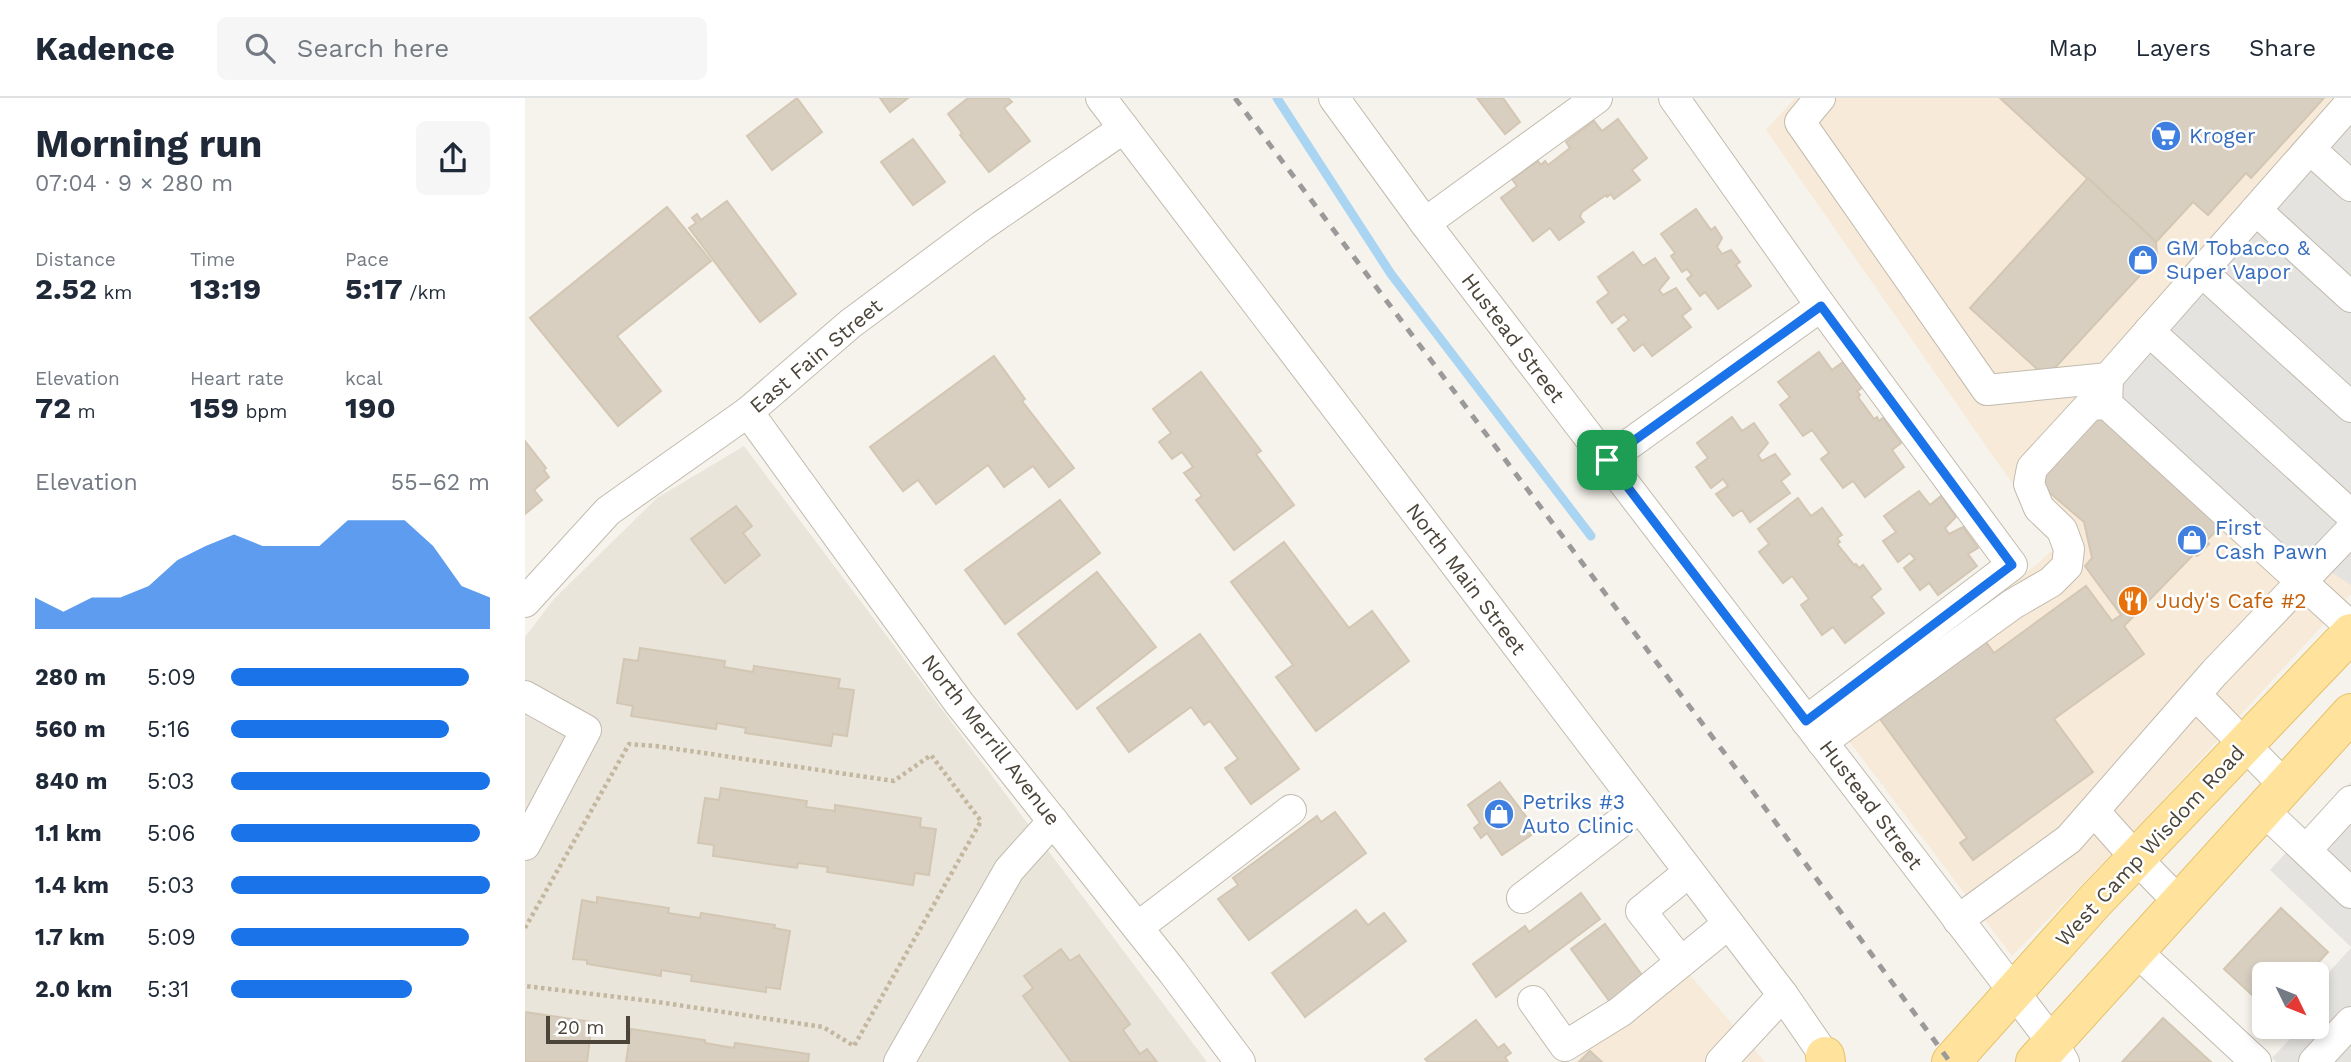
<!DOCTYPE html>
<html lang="en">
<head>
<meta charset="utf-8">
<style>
	body { margin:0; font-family:"Work Sans",sans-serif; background:#f6f6f7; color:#1f2937; height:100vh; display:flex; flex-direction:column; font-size:26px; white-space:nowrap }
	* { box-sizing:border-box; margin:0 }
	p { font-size:23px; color:#747a83 }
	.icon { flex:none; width:38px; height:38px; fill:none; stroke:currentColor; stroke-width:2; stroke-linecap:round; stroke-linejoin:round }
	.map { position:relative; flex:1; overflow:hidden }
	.details { display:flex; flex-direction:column; background:#fff; width:525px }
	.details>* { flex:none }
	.needle { width:46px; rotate:133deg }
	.controls { position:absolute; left:1727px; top:864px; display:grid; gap:14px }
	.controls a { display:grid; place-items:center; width:77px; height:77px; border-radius:10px; background:#fff; box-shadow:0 4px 10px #0003; font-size:35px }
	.scale { position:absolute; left:21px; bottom:18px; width:84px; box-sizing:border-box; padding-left:7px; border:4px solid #4b4439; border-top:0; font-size:19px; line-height:24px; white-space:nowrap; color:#4b4439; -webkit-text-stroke:5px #fff; paint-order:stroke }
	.pin { position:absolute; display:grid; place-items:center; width:60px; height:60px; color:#fff; margin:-30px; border-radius:14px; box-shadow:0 4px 10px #0006 }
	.round { display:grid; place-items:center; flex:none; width:74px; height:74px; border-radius:10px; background:#f6f6f7 }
	.head { display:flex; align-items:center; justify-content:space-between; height:119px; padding:0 35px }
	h1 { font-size:38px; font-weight:700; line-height:52px }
	.metrics { display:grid; grid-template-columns:repeat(3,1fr); gap:10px; height:119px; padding:7px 35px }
	.metrics div { display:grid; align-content:center }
	.metrics b { font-size:30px; font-weight:700 }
	.metrics small { font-size:19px; font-weight:400 }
	.metrics p { font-size:19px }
	.chart { height:196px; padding:14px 35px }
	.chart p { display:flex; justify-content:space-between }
	.chart svg { width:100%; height:126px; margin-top:7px; fill:#1a73e8; opacity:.7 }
	ul { padding:0 35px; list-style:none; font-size:23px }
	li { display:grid; grid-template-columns:112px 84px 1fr; align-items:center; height:52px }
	li i { height:18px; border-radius:9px; background:#1a73e8 }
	header { display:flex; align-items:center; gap:42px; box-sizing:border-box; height:98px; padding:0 35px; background:#fff; border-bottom:2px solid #e0e1e3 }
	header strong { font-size:33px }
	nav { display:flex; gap:38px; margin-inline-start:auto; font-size:24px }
	.search { width:490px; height:63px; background:#f6f6f7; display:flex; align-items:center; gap:18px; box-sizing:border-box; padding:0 24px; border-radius:10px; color:#747a83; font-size:26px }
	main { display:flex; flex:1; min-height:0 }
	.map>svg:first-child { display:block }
	.residential { fill:#eae5da }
	.commercial { fill:#f7ead8 }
	.parking { fill:#e5e3e0 }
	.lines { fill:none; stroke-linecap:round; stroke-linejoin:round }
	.stream { stroke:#a9d4f2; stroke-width:9 }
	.building { fill:#d8cfc1; stroke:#d3c7b4; stroke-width:2 }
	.minor-casing { stroke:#c2bbae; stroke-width:32 }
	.major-casing { stroke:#e6c16a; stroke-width:40 }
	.path { stroke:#c4b79f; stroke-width:4.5; stroke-dasharray:3.5 3.5; stroke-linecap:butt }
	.minor { stroke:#fff; stroke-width:30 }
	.major { stroke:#ffe39c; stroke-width:38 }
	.rail { stroke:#9a9a9a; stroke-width:5; stroke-dasharray:9 9; stroke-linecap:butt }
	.route-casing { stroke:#fff; stroke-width:14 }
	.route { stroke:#1a73e8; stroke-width:9 }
	.labels { text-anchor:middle; stroke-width:5; stroke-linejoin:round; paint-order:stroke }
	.shop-label { font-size:21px; fill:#366cbe; stroke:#fff; text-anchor:start }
	.street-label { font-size:21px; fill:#4b4439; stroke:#fff }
	.food-label { font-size:21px; fill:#c56008; stroke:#fff; text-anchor:start }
</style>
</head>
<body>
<header>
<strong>Kadence</strong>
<div class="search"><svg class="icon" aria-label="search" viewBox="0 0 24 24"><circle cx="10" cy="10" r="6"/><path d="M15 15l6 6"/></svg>Search here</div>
<nav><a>Map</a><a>Layers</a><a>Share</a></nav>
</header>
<main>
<section class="details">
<div class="head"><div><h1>Morning run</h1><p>07:04 · 9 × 280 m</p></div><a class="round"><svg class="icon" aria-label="share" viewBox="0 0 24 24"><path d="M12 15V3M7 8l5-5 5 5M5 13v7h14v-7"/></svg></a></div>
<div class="metrics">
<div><p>Distance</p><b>2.52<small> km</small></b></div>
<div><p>Time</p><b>13:19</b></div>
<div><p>Pace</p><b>5:17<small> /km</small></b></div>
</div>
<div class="metrics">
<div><p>Elevation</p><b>72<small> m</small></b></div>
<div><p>Heart rate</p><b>159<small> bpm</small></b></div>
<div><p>kcal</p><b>190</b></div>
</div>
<div class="chart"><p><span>Elevation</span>55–62 m</p>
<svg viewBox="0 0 160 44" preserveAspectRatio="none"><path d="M0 44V33L10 38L20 33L30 33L40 29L50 20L60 15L70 11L80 15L90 15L100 15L110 6L120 6L130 6L140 15L150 29L160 33V44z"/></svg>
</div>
<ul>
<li><b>280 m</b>5:09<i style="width:92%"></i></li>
<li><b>560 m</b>5:16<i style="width:84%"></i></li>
<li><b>840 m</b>5:03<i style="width:100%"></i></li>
<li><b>1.1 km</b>5:06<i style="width:96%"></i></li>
<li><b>1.4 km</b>5:03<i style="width:100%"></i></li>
<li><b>1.7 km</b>5:09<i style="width:92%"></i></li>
<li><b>2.0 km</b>5:31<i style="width:70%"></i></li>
</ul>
</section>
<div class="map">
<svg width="1826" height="964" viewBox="0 0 1826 964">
	<rect width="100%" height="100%" fill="#f6f3ec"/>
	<!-- residential -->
	<path class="residential" d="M219,348l463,616h-682v-425l29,-38 103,-101z"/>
	<!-- commercial -->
	<g class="commercial">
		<path d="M1270,0h556v496l-208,228 -131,134 -179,-236 204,-156 21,-19 -56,-76 -236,-339z"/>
		<path d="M1164,876l76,88h-192z"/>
	</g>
	<!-- parking -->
	<g class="parking">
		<path d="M1826,18v469l-20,-13 -38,-18 -173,-159 1,-26z"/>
		<path d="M1826,684v165l-81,-77z"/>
		<path d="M1826,850v114h-75l-4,-4 22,-23 -7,-8h30v-42z"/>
	</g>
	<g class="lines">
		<!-- stream -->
		<path class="stream" d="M752,0l114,176 200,262"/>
	</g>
	<!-- building -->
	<g class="building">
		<path d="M272,0l25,34 -50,38 -25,-34z"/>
		<path d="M355,0h28l-18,14z"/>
		<path d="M443,0h40l4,4 -8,6 26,33 -41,31 -29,-37 2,-2 -14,-19z"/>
		<path d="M952,0h26l17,24 -15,12z"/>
		<path d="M1475,0h324l-73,80 -5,-5 -38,42 -15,-13 -37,40z"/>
		<path d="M1093,21l29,39 -15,12 8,10 -26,19 -3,-5 -4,3 -1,-2 -24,17 -2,5 4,5 -25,18 -9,-12 -17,13 -32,-43 16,-12 -5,-7 26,-18 3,4 4,-4 3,4 22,-17 -4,-6 28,-21 8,10z"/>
		<path d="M388,41l32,43 -32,23 -32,-43z"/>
		<path d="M1563,80l68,64 1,15 -104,113 -16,-1 -67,-61z"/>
		<path d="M202,103l69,93 -36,28 -71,-94 7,-5 -4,-5 5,-4 4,6z"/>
		<path d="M142,109l44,54 -94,75 44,55 -43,35 -88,-108z"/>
		<path d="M1171,111l15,21 4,-3 7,11 -5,9 5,7 9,-4 9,12 -4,3 15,21 -33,23 -13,-17 -5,4 -13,-17 5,-4 -5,-6 -5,3 -11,-16 4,-3 -14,-19z"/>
		<path d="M1108,154l10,14 12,-8 14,20 -10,12 4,5 13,-7 15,21 -9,7 9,11 -39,29 -9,-12 -9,7 -16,-22 11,-9 -5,-6 -12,9 -15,-21 12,-9 -11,-16z"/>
		<path d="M1294,254l13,18 11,-8 19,26 -5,3 3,4 -2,2 16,22 3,-2 2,4 4,-3 18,25 -9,7 12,17 -39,30 -12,-16 -10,7 -22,-29 8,-6 -17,-23 -9,6 -23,-31 10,-8 -12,-15z"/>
		<path d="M469,258l31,43 -3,2 52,67 -25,19 -16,-21 -29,21 -16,-22 -52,39 -18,-24 -15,11 -33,-44z"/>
		<path d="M676,274l60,79 -5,3 38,51 -60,45 -38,-50 6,-4 -18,-23 9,-6 -11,-15 -10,7 -13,-17 12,-9 -18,-24z"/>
		<path d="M1576,315l121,112 -16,16 3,3 -12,12 -3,-2 -70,72 20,28 -90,65 39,53 -120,88 -13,-17 7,-5 -87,-119 106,-77 8,11 92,-67 26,35 9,-6 -36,-49 7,-8 -8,-36 -47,-40z"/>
		<path d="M1207,319l10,14 12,-8 14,20 -10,12 4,6 13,-7 15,20 -9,7 9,12 -40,29 -8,-12 -9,6 -17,-22 12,-8 -5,-7 -12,9 -15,-21 12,-9 -11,-15z"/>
		<path d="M0,343l21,27 -2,2 5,7 -15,13 8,10 -17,14z"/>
		<path d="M1394,393l11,14 11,-9 15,21 -11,11 4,6 14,-7 15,21 -10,6 9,12 -39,29 -9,-12 -9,7 -16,-22 11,-9 -5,-6 -12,9 -15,-21 13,-9 -12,-16z"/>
		<path d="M1273,400l13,18 11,-8 20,27 -5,3 3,4 -3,2 17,21 2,-1 3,4 4,-3 18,24 -10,8 13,16 -39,30 -12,-16 -11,8 -21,-30 8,-6 -17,-23 -9,7 -24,-31 10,-8 -11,-15z"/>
		<path d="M535,402l40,53 -95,71 -40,-54z"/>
		<path d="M211,408l16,20 -9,7 17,22 -35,28 -34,-44z"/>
		<path d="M759,444l65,86 23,-17 37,50 -93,70 -40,-54 17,-12 -62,-83z"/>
		<path d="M572,474l59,75 -79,62 -59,-75z"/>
		<path d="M675,536l99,135 -48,35 -26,-36 13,-9 -28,-38 -6,4 -13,-18 -62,45 -32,-44z"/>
		<path d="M115,550l85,13 -1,6 29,5 1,-6 86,13 -2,9 16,2 -7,46 -14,-2 -2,12 -86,-13 1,-5 -29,-5 -1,6 -85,-13 2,-10 -16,-3 7,-44 14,2z"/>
		<path d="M975,684l37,49 -35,24 -15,-22 -6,5 -7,-10 6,-5 -12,-18z"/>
		<path d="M196,690l86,13 -1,6 29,4v-6l86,13 -1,9 16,2 -7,46 -14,-2 -2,12 -86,-13 1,-5 -30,-4 -1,5 -84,-12 1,-11 -16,-2 7,-45 14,2z"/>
		<path d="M810,714l31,41 -117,87 -31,-41 20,-14 -5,-7 84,-62 4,6z"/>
		<path d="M1056,795l19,26 -104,78 -23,-33 52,-38 4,6z"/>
		<path d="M72,799l72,11 -1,5 32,5 1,-5 74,12 -1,3 16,3 -10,58 -14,-2v5l-75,-11 1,-6 -31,-5v6l-74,-12v-4l-14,-1 9,-59 15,3z"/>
		<path d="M1756,810l47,44 -21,23h-42v32l-41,-38z"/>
		<path d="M831,812l12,15 16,-12 22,28 -101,76 -33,-44z"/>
		<path d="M1080,826l42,58 -34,24 -42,-57z"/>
		<path d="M536,851l9,12 9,-6 51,69 -7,6 17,24 7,-5 10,13h-86l-48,-66 10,-8 -9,-12z"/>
		<path d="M0,914l67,10 -5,40h-62z"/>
		<path d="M1638,920l48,44h-89z"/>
		<path d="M951,922l22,28 6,-4 7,9 -6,4 3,5h-80l-3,-3z"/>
		<path d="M106,931l74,11v3l29,5 1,-5 74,11 -1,8h-182z"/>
		<path d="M1065,953l12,11h-23z"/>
	</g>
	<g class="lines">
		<!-- minor casing -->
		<g class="minor-casing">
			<g id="minor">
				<path d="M576,0l682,897 46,67"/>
				<path d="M809,0l91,125 628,820 11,19"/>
				<path d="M1149,0l147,208 191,259 -206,156"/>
				<path d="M1295,0l-20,24 187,268 121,-12"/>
				<path d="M1826,4l-243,276 -1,26 244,223"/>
				<path d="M1785,51l41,37"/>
				<path d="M1731,112l95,87"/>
				<path d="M900,125l172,-125"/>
				<path d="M1677,174l149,135"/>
				<path d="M1624,233l202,184"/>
				<path d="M223,314l211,291 213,268 68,91"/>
				<path d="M1082,362l214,-154"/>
				<path d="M0,504l83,-91 140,-99 102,-88 133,-99 141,-97"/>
				<path d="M1671,597l89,91"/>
				<path d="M0,598l61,34 -61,115"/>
				<path d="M1297,644l191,-138 38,-22 16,-16 2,-17 -7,-19 -23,-22 -10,-24 3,-16 58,-63 17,-1"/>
				<path d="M1738,712l88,83"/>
				<path d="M1569,713l42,47 43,44"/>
				<path d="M1782,751l44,-48"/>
				<path d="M997,800l118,-91"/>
				<path d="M1433,822l111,-81 146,-167 136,-142"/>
				<path d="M613,829l153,-117"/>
				<path d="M1610,852l121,112"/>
				<path d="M1156,864l-40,-51 48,-39"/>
				<path d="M1008,903l32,45 55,-34 108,-88"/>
				<path d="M374,964l110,-192 44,-49"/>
				<path d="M1196,964l62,-67"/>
				<path d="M1789,964l37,-40"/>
			</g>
		</g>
		<!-- major casing -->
		<g class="major-casing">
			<g id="major">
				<path d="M1300,958l1,6"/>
				<path d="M1426,964l143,-160 257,-269"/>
				<path d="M1510,964l316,-349"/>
			</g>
		</g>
		<!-- path -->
		<path class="path" d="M0,830l104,-184 27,2 238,35 37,-26 50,66 -127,225 -31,-19 -172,-26 -126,-15"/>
		<!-- minor -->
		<use href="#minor" class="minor"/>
		<!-- major -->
		<use href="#major" class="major"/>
		<!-- rail -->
		<path class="rail" d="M710,0l514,688 201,276"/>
	</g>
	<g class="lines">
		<!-- route casing -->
		<g class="route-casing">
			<path id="route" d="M1296,208l191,259 -206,156 -199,-261z"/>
		</g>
		<!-- route -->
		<use href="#route" class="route"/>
	</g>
	<!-- icons -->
	<defs>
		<g id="supermarket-disc" transform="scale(1.575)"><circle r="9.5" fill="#3f7fe0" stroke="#fff"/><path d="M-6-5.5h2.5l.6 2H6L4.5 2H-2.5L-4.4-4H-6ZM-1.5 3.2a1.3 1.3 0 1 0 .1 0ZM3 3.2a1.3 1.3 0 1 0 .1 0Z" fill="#fff"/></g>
		<g id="shop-disc" transform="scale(1.575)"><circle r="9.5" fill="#3f7fe0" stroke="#fff"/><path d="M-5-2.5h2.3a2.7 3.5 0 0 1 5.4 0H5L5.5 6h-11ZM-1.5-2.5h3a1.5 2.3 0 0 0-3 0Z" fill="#fff"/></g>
		<g id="restaurant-disc" transform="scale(1.575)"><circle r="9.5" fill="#e8710a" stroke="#fff"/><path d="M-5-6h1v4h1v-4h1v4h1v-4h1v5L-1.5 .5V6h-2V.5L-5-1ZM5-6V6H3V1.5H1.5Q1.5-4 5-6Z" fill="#fff"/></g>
	</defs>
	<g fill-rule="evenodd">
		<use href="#supermarket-disc" x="1641" y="38"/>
		<use href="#shop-disc" x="1618" y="162"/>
		<use href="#shop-disc" x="1667" y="442"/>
		<use href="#restaurant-disc" x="1608" y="503"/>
		<use href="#shop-disc" x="974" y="716"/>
	</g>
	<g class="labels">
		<!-- shop labels -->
		<g class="shop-label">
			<text x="1664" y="45">Kroger</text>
			<text x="1641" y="157">GM Tobacco &amp;<tspan x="1641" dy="24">Super Vapor</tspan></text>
			<text x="1690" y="437">First<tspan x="1690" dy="24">Cash Pawn</tspan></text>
			<text x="997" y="711">Petriks #3<tspan x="997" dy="24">Auto Clinic</tspan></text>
		</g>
		<!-- street labels -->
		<g class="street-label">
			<text transform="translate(988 240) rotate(53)" y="7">Hustead Street</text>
			<text transform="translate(291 258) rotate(-40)" y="7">East Fain Street</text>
			<text transform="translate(941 481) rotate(53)" y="7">North Main Street</text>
			<text transform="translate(466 642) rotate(52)" y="7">North Merrill Avenue</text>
			<text transform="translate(1346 707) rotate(53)" y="7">Hustead Street</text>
			<text transform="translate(1625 748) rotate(-47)" y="7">West Camp Wisdom Road</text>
		</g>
		<!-- food labels -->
		<g class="food-label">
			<text x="1631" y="510">Judy's Cafe #2</text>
		</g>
	</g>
</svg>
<div class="controls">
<a><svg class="needle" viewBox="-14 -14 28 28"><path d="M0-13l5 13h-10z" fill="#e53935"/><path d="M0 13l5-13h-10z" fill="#747a83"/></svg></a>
</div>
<div class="scale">20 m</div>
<div class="pin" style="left:1082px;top:362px;background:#1e9e55"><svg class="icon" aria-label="arrive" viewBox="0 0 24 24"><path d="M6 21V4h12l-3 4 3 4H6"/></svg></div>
</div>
</main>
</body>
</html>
